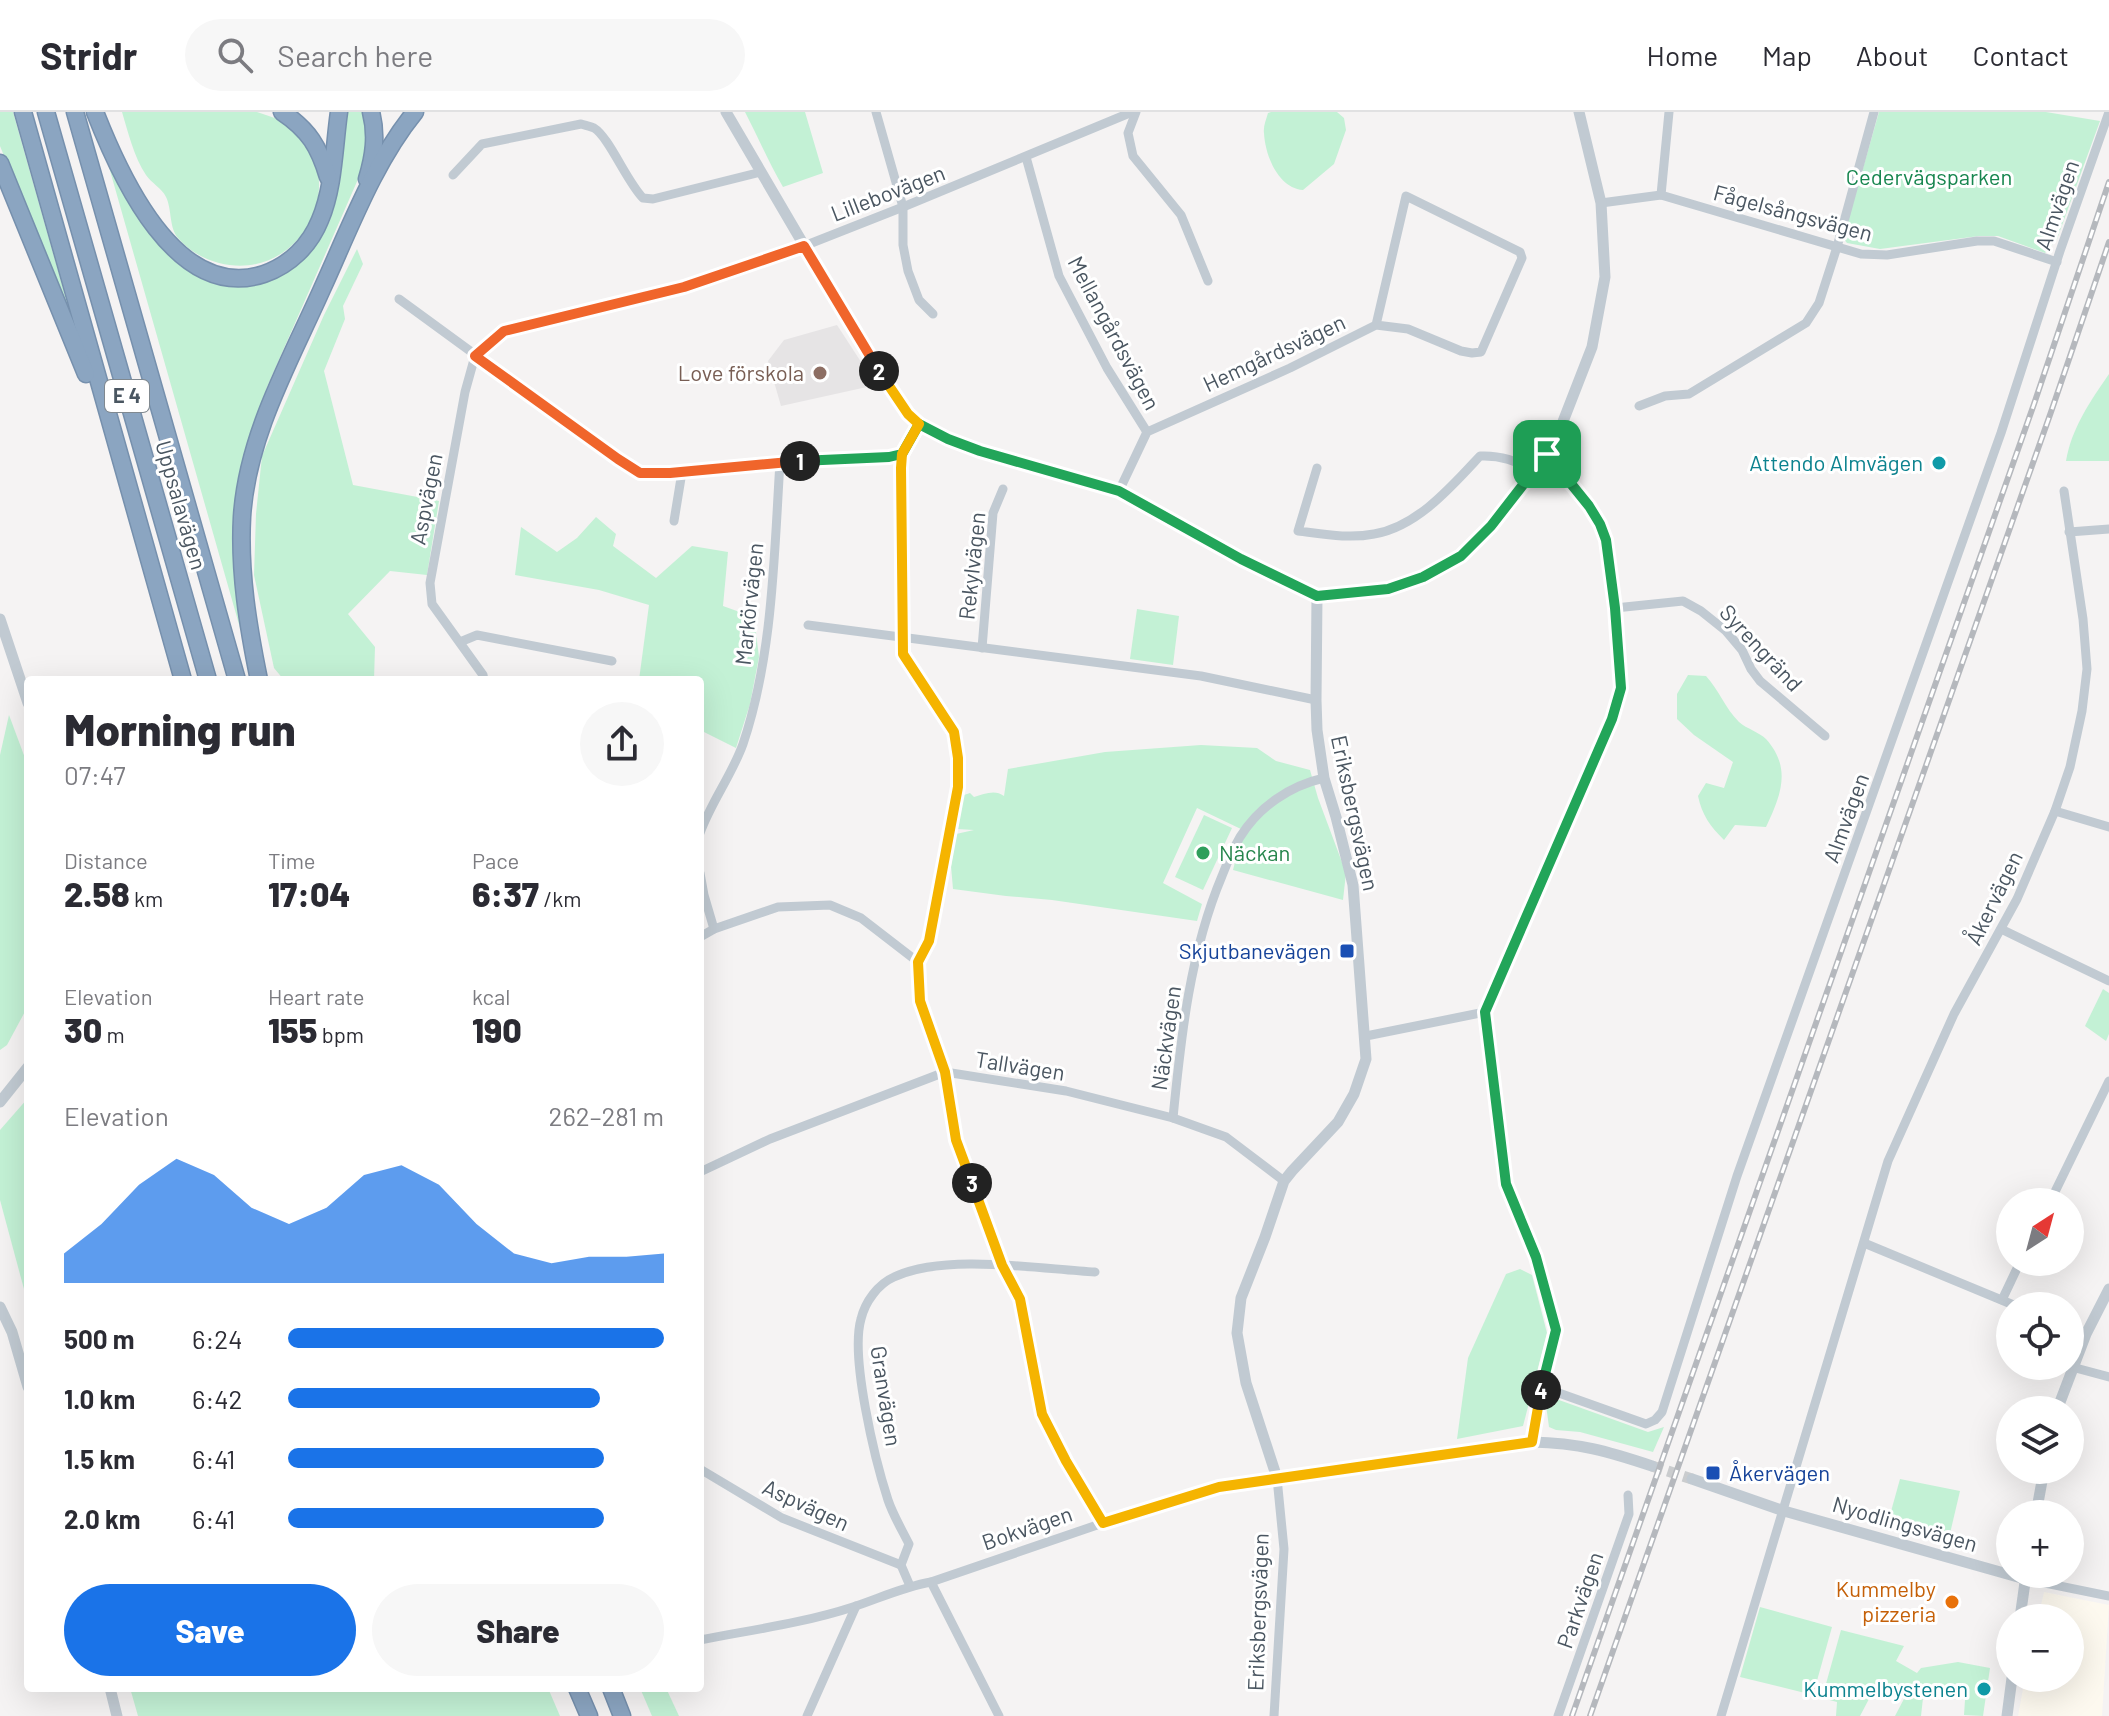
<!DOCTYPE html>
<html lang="en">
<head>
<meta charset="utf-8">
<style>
	body { margin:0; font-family:Barlow,sans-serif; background:#f7f7f7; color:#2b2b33; height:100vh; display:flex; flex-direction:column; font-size:30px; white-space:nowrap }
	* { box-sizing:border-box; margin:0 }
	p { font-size:26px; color:#7c7c81 }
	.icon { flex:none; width:44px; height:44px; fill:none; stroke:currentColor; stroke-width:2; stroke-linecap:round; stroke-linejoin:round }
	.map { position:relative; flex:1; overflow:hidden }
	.details { position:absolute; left:24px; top:564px; width:680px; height:1016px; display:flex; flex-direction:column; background:#fff; border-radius:8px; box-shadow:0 8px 32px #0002 }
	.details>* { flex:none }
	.needle { width:52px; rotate:36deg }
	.tools { position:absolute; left:1996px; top:1076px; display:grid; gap:16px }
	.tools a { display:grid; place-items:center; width:88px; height:88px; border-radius:50%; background:#fff; box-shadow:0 8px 32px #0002; font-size:40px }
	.pin { position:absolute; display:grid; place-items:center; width:68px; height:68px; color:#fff; margin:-34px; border-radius:16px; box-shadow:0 4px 12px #0006 }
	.km { position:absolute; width:40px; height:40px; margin:-20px; border-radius:50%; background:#222; color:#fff; font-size:22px; line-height:40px; text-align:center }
	.round { display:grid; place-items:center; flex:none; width:84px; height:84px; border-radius:42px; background:#f7f7f7 }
	.summary { display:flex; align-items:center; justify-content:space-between; height:136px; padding:0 40px }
	h1 { font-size:44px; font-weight:800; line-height:60px }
	.metrics { display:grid; grid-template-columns:repeat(3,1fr); gap:12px; height:136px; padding:8px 40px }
	.metrics div { display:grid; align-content:center }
	.metrics b { font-size:34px; font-weight:800 }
	.metrics small { font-size:22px; font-weight:400 }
	.metrics p { font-size:22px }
	.chart { height:224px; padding:16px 40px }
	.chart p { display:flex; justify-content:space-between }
	.chart svg { width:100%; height:144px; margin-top:8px; fill:#1a73e8; opacity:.7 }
	.cta { display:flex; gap:16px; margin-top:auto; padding:16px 40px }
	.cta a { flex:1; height:92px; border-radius:48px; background:#1a73e8; color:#fff; font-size:32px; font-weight:800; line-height:92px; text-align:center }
	.cta a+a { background:#f7f7f7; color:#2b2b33 }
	ul { padding:0 40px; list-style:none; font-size:26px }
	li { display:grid; grid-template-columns:128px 96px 1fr; align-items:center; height:60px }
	li i { height:20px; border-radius:10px; background:#1a73e8 }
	header { display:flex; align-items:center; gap:48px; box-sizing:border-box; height:112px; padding:0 40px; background:#fff; border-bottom:2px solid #e1e1e2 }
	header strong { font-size:38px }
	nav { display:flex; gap:44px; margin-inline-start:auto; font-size:28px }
	.search { width:560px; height:72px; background:#f7f7f7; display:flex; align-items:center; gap:20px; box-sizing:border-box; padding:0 28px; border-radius:44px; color:#7c7c81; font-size:30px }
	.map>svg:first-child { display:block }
	.commercial { fill:#fdf9ef }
	.education { fill:#e6e4e5 }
	.green { fill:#c3f1d5 }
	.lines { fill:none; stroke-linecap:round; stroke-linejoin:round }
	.tertiary-tunnel { stroke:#caccce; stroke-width:11; stroke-dasharray:11 5.5; stroke-linecap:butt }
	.motorway-casing { stroke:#7690ad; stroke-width:19 }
	.minor { stroke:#c1cad2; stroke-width:9 }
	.tertiary { stroke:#c1cad2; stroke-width:11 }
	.motorway { stroke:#8ba5c1; stroke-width:16 }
	.rail-casing { stroke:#b5b8bd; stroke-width:6 }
	.rail { stroke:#fff; stroke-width:3; stroke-dasharray:9; stroke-linecap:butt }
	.split-1-casing { stroke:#fff; stroke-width:16 }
	.split-2-casing { stroke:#fff; stroke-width:16 }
	.split-3-casing { stroke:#fff; stroke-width:16 }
	.split-4-casing { stroke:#fff; stroke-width:16 }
	.split-5-casing { stroke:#fff; stroke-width:16 }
	.split-1 { stroke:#22a559; stroke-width:10 }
	.split-2 { stroke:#f0652b; stroke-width:10 }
	.split-3 { stroke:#f5b400; stroke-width:10 }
	.split-4 { stroke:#f5b400; stroke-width:10 }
	.split-5 { stroke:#22a559; stroke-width:10 }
	.education-dot { fill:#8d6e63; stroke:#fff; stroke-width:3 }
	.culture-dot { fill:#0f9aa8; stroke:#fff; stroke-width:3 }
	.leisure-dot { fill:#2e9e5b; stroke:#fff; stroke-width:3 }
	.transit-dot { fill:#1a4fb4; stroke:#fff; stroke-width:3 }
	.food-dot { fill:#e8710a; stroke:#fff; stroke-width:3 }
	.labels { text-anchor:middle; stroke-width:6; stroke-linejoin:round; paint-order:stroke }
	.shield { fill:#fff; stroke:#808990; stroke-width:2 }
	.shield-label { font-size:20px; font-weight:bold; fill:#4a5661 }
	.park-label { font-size:22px; fill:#17864f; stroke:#fff }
	.street-label { font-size:22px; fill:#4a5661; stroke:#fff }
	.education-label { font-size:22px; fill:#785e54; stroke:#fff; text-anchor:end }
	.culture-label { font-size:22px; fill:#0d838f; stroke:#fff; text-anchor:end }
	.leisure-label { font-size:22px; fill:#27864d; stroke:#fff; text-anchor:start }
	.transit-label { font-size:22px; fill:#164399; stroke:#fff; text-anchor:end }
	.food-label { font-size:22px; fill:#c56008; stroke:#fff; text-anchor:end }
</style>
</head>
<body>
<header>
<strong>Stridr</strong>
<div class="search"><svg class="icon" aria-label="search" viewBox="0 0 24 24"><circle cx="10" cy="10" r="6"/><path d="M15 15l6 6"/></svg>Search here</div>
<nav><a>Home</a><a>Map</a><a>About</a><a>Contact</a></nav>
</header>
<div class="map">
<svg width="2109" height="1604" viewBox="0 0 2109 1604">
	<rect width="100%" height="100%" fill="#f5f3f3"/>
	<!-- commercial -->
	<path class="commercial" d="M2044,1480l65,13 -7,111h-84l7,-38h45v-60h-32z"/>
	<!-- education -->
	<path class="education" d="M837,213l39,60 -95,21 -13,-45 16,-21z"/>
	<!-- green -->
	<g class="green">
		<path d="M0,0h13l63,222 -76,-188z"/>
		<path d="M122,0h135c8,3 16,5 23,8 80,46 26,165 -61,143 -16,-4 -31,-13 -41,-25 -9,-10 -6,-29 -12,-41 -4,-9 -15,-14 -20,-22 -12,-18 -18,-43 -24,-63z"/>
		<path d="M345,0h18c7,24 4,42 -4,65l-92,210 -20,62 -10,129 3,50 -135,-475 49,86 29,25 55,19 69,-29 12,-14 10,-17 6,-22z"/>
		<path d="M745,0h60l18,61 -40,14c-14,-24 -25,-50 -38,-75z"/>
		<path d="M1271,0h66l7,6 2,12 -12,34 -31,26c-25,-2 -38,-35 -39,-57 -1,-6 2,-13 4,-20z"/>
		<path d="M1879,0h167l54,9 -43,118 -12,14 -47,-17h-19l-99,13 -33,-6 -4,-5z"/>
		<path d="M357,137l6,15 -20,42 2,13 -21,52 29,114 86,16 -12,74 -37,-4 -42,43 27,33 -1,33h-90l-10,-12 -20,-93 2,-61 6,-58 62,-141z"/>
		<path d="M2109,262v87h-43c5,-32 25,-61 43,-87z"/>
		<path d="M596,405l20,17 -3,12 43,32 36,-32 36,6 -5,54 25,9 8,18 3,24 -9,47 -14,44 -36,-18v-50h-61l10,-75 -50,-15 -84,-15 6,-48 36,25 20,-14z"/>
		<path d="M1137,497l42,7 -6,49 -43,-6z"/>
		<path d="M1688,563l18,1c13,14 19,32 33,46 8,7 20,10 27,17 26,29 15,56 0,88l-31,-2 -11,15c-14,-14 -22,-25 -26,-44l8,-13 18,5 9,-26 -39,-27 -17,-16v-25z"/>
		<path d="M9,603l19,51v240l-21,39 -7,5v-295z"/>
		<path d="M1201,633l56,3 19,13 34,9 8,28 28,75 -3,27 -110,-30 10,-40 -46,-22 -34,75 39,21 -5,17 -145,-21 -46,-4 -53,-7 -2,-23 5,-32 18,-4 -17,-1 7,-34 6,-2 4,4c10,-3 21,-8 30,-1l4,-27 97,-17z"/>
		<path d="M1204,703l28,13 -29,62 -28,-13z"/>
		<path d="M2103,877l6,4v41l-3,7 -21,-15z"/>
		<path d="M28,986v206l-28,-104v-70z"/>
		<path d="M1520,1157l12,6 15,58 -24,93 -66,13 11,-81 38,-84z"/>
		<path d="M1552,1288h7l89,32 16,-5 -11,25 -73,-20 -24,-2 -7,-3 -3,-22z"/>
		<path d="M1900,1367l60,12 -12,51 -57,-16 -1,-11z"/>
		<path d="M1760,1495l72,20 -19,68 -73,-18z"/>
		<path d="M1841,1518l63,16 -8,15 21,12 4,-5 37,-6 32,6 -7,48 -19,-1 1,-15 -2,-1 -3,-9h-4l-1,-2 -17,1 -1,1 -13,-1 -3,27h-26l11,-21 -27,-15 -19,36h-24l1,-14 -15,-4z"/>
		<path d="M130,1576h418l12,28h-422z"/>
		<path d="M640,1576h26l13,28h-27z"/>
	</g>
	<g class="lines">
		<!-- tertiary-tunnel -->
		<path class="tertiary-tunnel" d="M1652,1354l40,13"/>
		<!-- motorway casing -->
		<g class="motorway-casing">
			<g id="motorway">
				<path d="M23,0l160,568"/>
				<path d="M46,0l162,568"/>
				<path d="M75,0l162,568"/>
				<path d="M95,0c25,64 81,191 169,162 26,-9 46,-29 56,-54 14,-33 14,-73 19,-108"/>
				<path d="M282,0c27,18 37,35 46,65"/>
				<path d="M0,51l86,211"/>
				<path d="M367,67c7,-23 10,-44 4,-67"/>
				<path d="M259,568c-11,-54 -20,-108 -17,-163 5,-81 48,-156 80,-228 27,-59 52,-127 93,-177"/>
				<path d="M577,1576l12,28"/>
				<path d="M611,1576l11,28"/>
			</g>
		</g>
		<!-- minor -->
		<g class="minor">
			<path d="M876,0l27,95v38l5,26 11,29 14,14"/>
			<path d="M1136,0l-8,21 5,23 48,59 27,66"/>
			<path d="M1026,45l33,119 48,92 40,64"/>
			<path d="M453,63l29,-31 99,-20c3,1 11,3 13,4 15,9 33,54 49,70l10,1 108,-27"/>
			<path d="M1661,83l8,-83"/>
			<path d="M1601,91l60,-8 200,59 26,1 90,-14h17l63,21"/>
			<path d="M399,187l219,160 22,14h30l110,-11 109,-5 13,-3"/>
			<path d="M1639,294l26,-10 24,-2 117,-71 13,-20 18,-56 37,-135"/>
			<path d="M919,312l-17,30 -1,14 2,186 51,78 4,26v29l-29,154 -11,21 2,39 25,71 11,68 46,125 18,34 22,115 24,47 37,62"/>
			<path d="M1317,356l-19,63c25,3 51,8 76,3 43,-7 78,-48 106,-78 21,-1 36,5 55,15"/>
			<path d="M1119,379l28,-59 143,-64 86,-43 32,4 53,22 11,2 9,-1 41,-94 -2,-6 -114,-56 -30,129"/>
			<path d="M674,409l8,-49"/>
			<path d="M2069,420l40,-3"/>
			<path d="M1615,496l68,-7 18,10 25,20 16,19 9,19 9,12 65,55"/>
			<path d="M808,513l393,51 115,24"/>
			<path d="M460,530l17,-7 135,26"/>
			<path d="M982,536l11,-135 10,-24"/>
			<path d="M484,568l-1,-5 -51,-71 -2,-21 35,-191 10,-36 10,-11 19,-14 180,-44 120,-41 99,-39 229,-95"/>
			<path d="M2055,699l54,16"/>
			<path d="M700,721c11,-31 32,-58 43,-89 30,-89 31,-188 37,-282"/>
			<path d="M700,761l4,22 10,34"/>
			<path d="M2001,817l108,52"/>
			<path d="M700,825l14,-8 64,-22 52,-2 31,13 57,44"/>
			<path d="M1366,924l119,-24"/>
			<path d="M1173,1006c8,-82 17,-166 49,-242 5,-13 11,-27 18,-39 19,-30 49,-51 84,-59"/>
			<path d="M700,1060l70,-33 175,-67 121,19 107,27 53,19 58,44"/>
			<path d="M2050,1090l59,-121"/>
			<path d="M1864,1131l152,63"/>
			<path d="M2002,1188l18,-38"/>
			<path d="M2070,1217l16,5"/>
			<path d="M2072,1255l37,10"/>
			<path d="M1542,1275l104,37 9,-4 7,-8 75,-236 264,-743 59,-182 49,-139"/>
			<path d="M1532,1330l10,-55 14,-57 -20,-73 -30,-73 -21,-172 127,-293 9,-31 -6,-80 -9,-68 -6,-16 -11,-18 -42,-52"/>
			<path d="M700,1357l82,49 119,47"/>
			<path d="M2025,1467l84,17"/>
			<path d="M931,1470l68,134"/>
			<path d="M910,1474l-9,-21 8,-21c-7,-14 -16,-29 -21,-44 -13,-40 -38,-143 -27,-181 4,-17 17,-35 33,-42 51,-24 145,-8 201,-5"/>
			<path d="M700,1528c51,-10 104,-17 153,-33 27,-9 50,-20 78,-25l172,-59 116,-36 58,-9 7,71 -10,167"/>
			<path d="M807,1604l49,-110"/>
			<path d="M1558,1604l71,-202 -1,-19"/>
			<path d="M1721,1604l167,-555 66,-147 63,-115 38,-88 15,-44 12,-56 5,-42 -4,-50 -19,-128"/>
		</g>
		<!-- tertiary -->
		<g class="tertiary">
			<path d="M726,0l141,241 41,61 11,10 29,15 32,12 139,40 122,68 76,37 71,-7 35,-12 38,-21 30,-30 44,-55 22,-34 35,-90 13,-70 -4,-74 -22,-91"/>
			<path d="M1317,484l-1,104 1,30 7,48 12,39 17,68 13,174 -12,35 -16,28 -46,49 -8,10 -19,56 -24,61 -4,35 9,50 31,95 255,-36c47,1 75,9 120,24"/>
			<path d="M0,507l28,84"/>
			<path d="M0,990l28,-35"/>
			<path d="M0,1195l12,25 16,55"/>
			<path d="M2057,1298l29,-76 23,-45"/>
			<path d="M1692,1367l92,32 241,68"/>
			<path d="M2036,1402l8,-44"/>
			<path d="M2020,1506l6,-43"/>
			<path d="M110,1576l7,28"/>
			<path d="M2007,1604l5,-38"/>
		</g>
		<!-- motorway -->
		<use href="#motorway" class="motorway"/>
		<!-- rail casing -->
		<g class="rail-casing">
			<g id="rail">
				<path d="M1572,1604l462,-1312 75,-222"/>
				<path d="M1590,1604l461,-1304 58,-170"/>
			</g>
		</g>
		<!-- rail -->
		<use href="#rail" class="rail"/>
	</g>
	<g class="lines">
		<!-- split-1 casing -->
		<g class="split-1-casing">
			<path id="split-1" d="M800,349l89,-4 13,-3 17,-30 29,15 32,12 139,40 122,68 76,37 71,-7 35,-12 38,-21 30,-30 56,-72"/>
		</g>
		<!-- split-2 casing -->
		<g class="split-2-casing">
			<path id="split-2" d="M800,349l-130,12h-30l-22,-14 -143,-103 29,-25 180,-44 120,-41 75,125"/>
		</g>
		<!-- split-3 casing -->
		<g class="split-3-casing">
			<path id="split-3" d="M879,259l29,43 11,10 -17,30 -1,14 2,186 51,78 4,26v29l-29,154 -11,21 2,39 25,71 11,68 16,43"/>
		</g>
		<!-- split-4 casing -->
		<g class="split-4-casing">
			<path id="split-4" d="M972,1071l30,82 18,34 22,115 24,47 37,62 116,-36 313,-45 9,-52"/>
		</g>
		<!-- split-5 casing -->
		<g class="split-5-casing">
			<path id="split-5" d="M1541,1278l15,-60 -20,-73 -30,-73 -21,-172 127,-293 9,-31 -6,-80 -9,-68 -6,-16 -11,-18 -42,-52"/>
		</g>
		<!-- split-1 -->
		<use href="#split-1" class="split-1"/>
		<!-- split-2 -->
		<use href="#split-2" class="split-2"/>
		<!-- split-3 -->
		<use href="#split-3" class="split-3"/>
		<!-- split-4 -->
		<use href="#split-4" class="split-4"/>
		<!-- split-5 -->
		<use href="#split-5" class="split-5"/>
	</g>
	<!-- markers -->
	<circle class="education-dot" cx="820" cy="261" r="8"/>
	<g class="culture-dot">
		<circle cx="1939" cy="351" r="8"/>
		<circle cx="1984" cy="1577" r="8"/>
	</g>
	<circle class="leisure-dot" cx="1203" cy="741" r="8"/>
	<g class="transit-dot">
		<rect x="1339" y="831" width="16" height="16" rx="4"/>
		<rect x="1705" y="1353" width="16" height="16" rx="4"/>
	</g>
	<circle class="food-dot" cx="1952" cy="1490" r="8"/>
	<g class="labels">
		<!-- shield labels -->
		<rect class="shield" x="105" y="268" width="44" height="32" rx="6"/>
		<g class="shield-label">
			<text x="127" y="291">E 4</text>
		</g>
		<!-- park labels -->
		<g class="park-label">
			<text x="1929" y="73">Cedervägsparken</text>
		</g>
		<!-- street labels -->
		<g class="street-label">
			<text transform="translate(888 81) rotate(-21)" y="8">Lillebovägen</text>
			<text transform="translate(2057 93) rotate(-71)" y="8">Almvägen</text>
			<text transform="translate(1793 101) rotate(15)" y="8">Fågelsångsvägen</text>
			<text transform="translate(1114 221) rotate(62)" y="8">Mellangårdsvägen</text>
			<text transform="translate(1274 241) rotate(-25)" y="8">Hemgårdsvägen</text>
			<text transform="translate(426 387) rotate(-79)" y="8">Aspvägen</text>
			<text transform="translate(181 393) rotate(74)" y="8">Uppsalavägen</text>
			<text transform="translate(972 454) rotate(-84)" y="8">Rekylvägen</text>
			<text transform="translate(749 492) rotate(-84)" y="8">Markörvägen</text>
			<text transform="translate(1761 536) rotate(47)" y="8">Syrengränd</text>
			<text transform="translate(1355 701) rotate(78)" y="8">Eriksbergsvägen</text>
			<text transform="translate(1846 706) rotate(-70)" y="8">Almvägen</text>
			<text transform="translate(1994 786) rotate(-64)" y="8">Åkervägen</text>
			<text transform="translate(1166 926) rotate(-82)" y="8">Näckvägen</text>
			<text transform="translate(1020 954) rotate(9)" y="8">Tallvägen</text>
			<text transform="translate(886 1284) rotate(81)" y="8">Granvägen</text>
			<text transform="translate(806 1393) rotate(25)" y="8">Aspvägen</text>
			<text transform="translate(1905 1412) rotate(16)" y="8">Nyodlingsvägen</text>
			<text transform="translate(1027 1416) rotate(-19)" y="8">Bokvägen</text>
			<text transform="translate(1580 1488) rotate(-71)" y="8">Parkvägen</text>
			<text transform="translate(1258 1500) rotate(-88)" y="8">Eriksbergsvägen</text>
		</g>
		<!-- education labels -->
		<g class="education-label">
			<text x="804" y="269">Love förskola</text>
		</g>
		<!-- culture labels -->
		<g class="culture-label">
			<text x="1923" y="359">Attendo Almvägen</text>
			<text x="1968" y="1585">Kummelbystenen</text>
		</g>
		<!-- leisure labels -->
		<g class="leisure-label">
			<text x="1219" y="749">Näckan</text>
		</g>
		<!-- transit labels -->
		<g class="transit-label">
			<text x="1331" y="847">Skjutbanevägen</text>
			<text x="1729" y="1369" text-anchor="start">Åkervägen</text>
		</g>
		<!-- food labels -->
		<g class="food-label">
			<text x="1936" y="1485">Kummelby<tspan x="1936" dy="25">pizzeria</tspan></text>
		</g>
	</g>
</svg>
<div class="tools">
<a><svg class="needle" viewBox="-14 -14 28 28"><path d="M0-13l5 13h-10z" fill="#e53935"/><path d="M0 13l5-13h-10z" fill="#7c7c81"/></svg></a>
<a><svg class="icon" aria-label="locate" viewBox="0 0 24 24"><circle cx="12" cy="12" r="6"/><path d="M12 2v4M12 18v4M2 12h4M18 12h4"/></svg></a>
<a><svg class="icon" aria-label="layers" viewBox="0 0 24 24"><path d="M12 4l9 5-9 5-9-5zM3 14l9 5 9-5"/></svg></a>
<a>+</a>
<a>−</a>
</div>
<div class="pin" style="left:1547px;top:342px;background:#1e9e55"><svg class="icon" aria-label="arrive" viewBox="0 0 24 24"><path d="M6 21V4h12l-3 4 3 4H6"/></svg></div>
<b class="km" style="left:800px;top:349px">1</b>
<b class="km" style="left:879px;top:259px">2</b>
<b class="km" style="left:972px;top:1071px">3</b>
<b class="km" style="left:1541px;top:1278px">4</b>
<section class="details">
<div class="summary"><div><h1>Morning run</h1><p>07:47</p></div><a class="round"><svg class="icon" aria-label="share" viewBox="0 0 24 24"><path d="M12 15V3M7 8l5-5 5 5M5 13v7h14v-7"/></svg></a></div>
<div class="metrics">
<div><p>Distance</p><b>2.58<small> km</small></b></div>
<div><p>Time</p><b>17:04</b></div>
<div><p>Pace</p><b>6:37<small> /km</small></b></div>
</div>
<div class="metrics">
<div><p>Elevation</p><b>30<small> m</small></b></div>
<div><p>Heart rate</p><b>155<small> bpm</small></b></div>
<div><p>kcal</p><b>190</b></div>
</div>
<div class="chart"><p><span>Elevation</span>262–281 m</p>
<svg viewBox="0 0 160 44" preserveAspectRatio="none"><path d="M0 44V35L10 26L20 14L30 6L40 11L50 21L60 26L70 21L80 11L90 8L100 14L110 26L120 35L130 38L140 36L150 36L160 35V44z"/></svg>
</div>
<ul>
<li><b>500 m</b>6:24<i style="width:100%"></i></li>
<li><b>1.0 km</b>6:42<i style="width:83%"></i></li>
<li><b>1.5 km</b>6:41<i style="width:84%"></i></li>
<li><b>2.0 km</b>6:41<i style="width:84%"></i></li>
</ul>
<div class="cta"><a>Save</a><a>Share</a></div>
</section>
</div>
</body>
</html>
